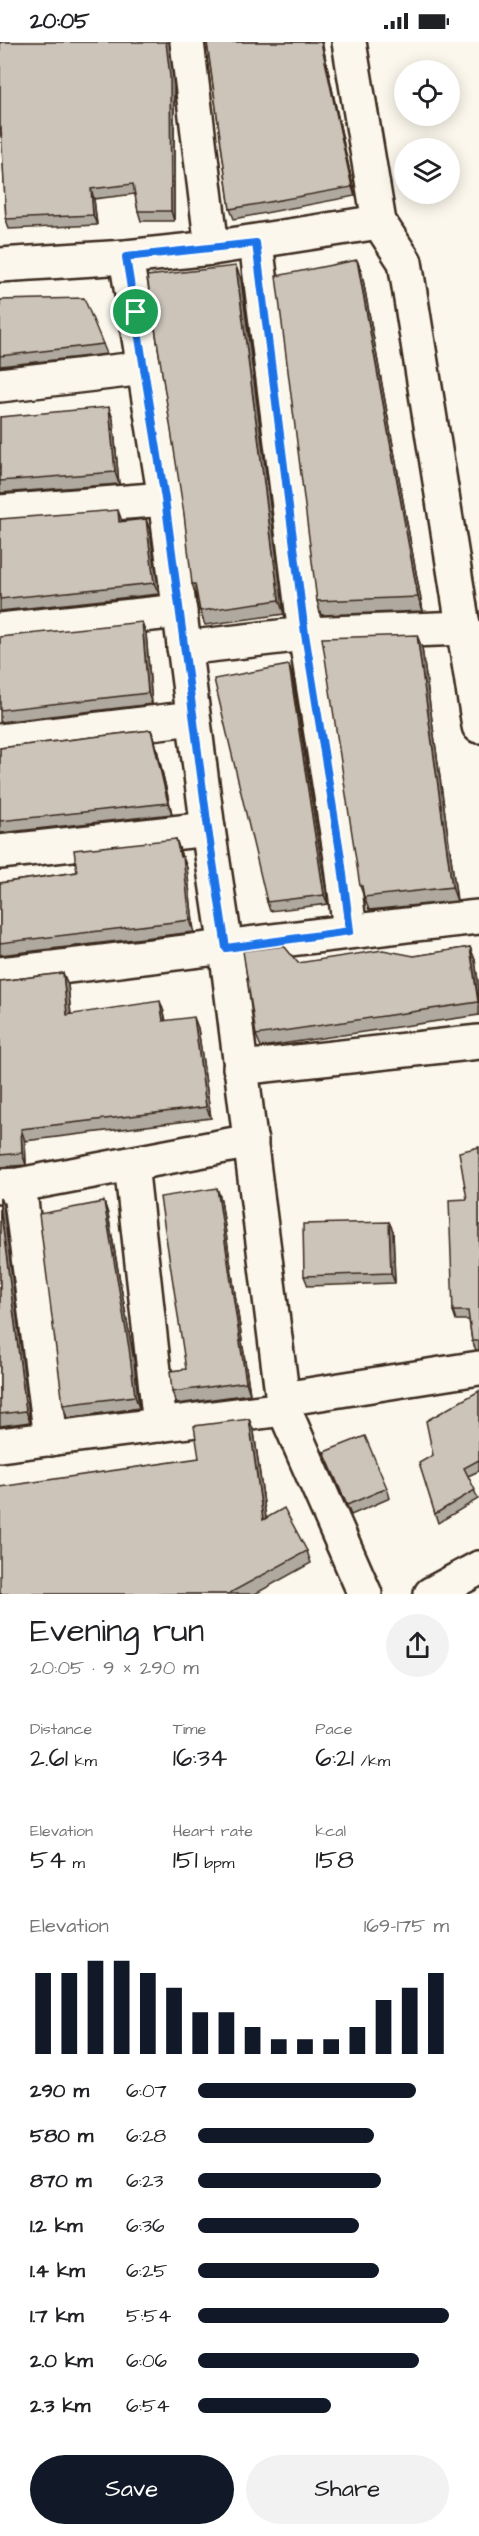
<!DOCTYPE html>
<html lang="en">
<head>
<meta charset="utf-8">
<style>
	body { margin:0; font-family:"Architects Daughter",sans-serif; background:#f2f2f2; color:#202124; height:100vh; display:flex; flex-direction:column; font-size:22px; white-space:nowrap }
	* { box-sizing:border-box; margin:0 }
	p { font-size:20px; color:#757577 }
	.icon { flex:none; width:33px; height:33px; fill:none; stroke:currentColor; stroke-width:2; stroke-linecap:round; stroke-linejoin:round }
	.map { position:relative; height:1552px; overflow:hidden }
	.sheet { display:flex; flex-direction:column; background:#fff; flex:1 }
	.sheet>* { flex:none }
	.fabs { position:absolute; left:394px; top:18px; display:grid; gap:12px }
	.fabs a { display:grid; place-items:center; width:66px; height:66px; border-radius:50%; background:#fff; box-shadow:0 3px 15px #0003; font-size:30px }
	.pin { position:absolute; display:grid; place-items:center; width:51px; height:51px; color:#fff; margin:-26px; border:3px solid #fff; border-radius:50%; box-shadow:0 2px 6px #0007 }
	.round { display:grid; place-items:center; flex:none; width:63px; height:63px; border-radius:32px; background:#f2f2f2 }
	.head { display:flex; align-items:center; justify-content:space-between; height:102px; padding:0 30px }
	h1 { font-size:33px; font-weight:600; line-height:45px }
	.stats { display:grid; grid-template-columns:repeat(3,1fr); gap:9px; height:102px; padding:6px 30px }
	.stats div { display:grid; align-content:center }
	.stats b { font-size:26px; font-weight:600 }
	.stats small { font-size:16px; font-weight:400 }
	.stats p { font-size:16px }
	.chart { height:168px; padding:12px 30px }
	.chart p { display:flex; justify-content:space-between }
	.chart svg { width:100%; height:108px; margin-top:6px; stroke:#111827; stroke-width:6 }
	.cta { display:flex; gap:12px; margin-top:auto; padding:12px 30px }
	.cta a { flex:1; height:69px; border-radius:36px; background:#111827; color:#fff; font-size:24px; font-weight:600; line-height:69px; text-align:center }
	.cta a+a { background:#f2f2f2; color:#202124 }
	ul { padding:0 30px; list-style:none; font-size:20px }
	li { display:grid; grid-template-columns:96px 72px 1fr; align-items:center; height:45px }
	li i { height:15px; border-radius:8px; background:#111827 }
	.status { display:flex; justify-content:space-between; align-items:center; height:42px; padding:0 30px; background:#fff; direction:ltr }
	.status svg { height:16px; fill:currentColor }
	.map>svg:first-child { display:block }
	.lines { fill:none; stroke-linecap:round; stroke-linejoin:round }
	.minor-casing { stroke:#3b2a1e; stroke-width:38 }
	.trunk-casing { stroke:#3b2a1e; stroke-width:38 }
	.minor { stroke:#fbf7ec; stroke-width:33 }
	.trunk { stroke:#fbf7ec; stroke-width:33 }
	.wall { fill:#afa99f; stroke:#3b2a1e; stroke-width:1.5 }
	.shaded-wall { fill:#8f8982; stroke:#3b2a1e; stroke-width:1.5 }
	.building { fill:#ccc4b9; stroke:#3b2a1e; stroke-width:1.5 }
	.route-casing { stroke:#fff; stroke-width:12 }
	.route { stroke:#1a73e8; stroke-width:8 }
</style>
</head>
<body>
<div class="status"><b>20:05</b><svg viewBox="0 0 49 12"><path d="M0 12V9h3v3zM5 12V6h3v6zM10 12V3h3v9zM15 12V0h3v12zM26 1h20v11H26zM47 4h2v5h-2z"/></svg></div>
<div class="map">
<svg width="479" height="1552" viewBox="0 0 479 1552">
	<rect width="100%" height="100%" fill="#fbf7ec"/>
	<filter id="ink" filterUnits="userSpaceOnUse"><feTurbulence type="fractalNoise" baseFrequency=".0167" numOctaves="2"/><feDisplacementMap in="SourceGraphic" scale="12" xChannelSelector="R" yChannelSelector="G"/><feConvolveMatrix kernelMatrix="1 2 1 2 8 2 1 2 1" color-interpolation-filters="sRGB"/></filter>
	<g filter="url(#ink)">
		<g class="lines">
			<!-- minor casing -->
			<g class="minor-casing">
				<g id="minor">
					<path d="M187,0l25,206"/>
					<path d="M349,0l30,180 26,40 74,464"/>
					<path d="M256,201l49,391 36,224 9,73"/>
					<path d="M126,215l39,242 43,330 18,119 58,461 81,185"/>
					<path d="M0,223l126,-8 86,-9 167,-26"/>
					<path d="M0,343l145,-17"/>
					<path d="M0,470l165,-13"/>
					<path d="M0,588l180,-19"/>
					<path d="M184,606l121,-14 159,-6"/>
					<path d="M0,699l193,-23"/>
					<path d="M0,810l208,-23"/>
					<path d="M0,932c160,-18 319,-40 479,-57"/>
					<path d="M240,1026l239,-26"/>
					<path d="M131,1122l29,261"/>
					<path d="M19,1143l32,254"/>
					<path d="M0,1144l19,-1 232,-44"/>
					<path d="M283,1357l196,-31"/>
					<path d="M0,1403l284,-36"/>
				</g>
			</g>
			<!-- trunk casing -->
			<g class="trunk-casing">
				<path id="trunk" d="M431,1552l48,-26"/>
			</g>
			<!-- minor -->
			<use href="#minor" class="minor"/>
			<!-- trunk -->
			<use href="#trunk" class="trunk"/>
		</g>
		<!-- wall -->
		<g class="wall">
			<path d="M0,0l168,2 6,43v134h-33l-3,-10 -3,-17 -41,5 3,26 -88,4 -3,-10 -4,-80 -2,-5z"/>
			<path d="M207,0h115l33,154 -121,23 -4,-10z"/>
			<path d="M357,218l5,14 61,337 -102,4 -4,-14z"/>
			<path d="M241,237l43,335 -79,11 -5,-14 -2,-13h-1l-5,-14z"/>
			<path d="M0,258l103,44 4,10 -107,12z"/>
			<path d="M0,375l113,2 6,65 -119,9z"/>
			<path d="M0,477l122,2 24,-2 4,12 9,63 -159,17z"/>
			<path d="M146,591l6,71 -152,18v-85z"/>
			<path d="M422,606l35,253 -88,9 -9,-24z"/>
			<path d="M292,632l36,230 -58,7 -3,-9z"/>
			<path d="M151,688l4,11 17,73 -172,19v-85z"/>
			<path d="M176,797l6,18h1l4,11 7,64 -194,23v-72l77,-11z"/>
			<path d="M470,905l5,13 4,28v27l-218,32 -5,-12 42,-72 116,-7z"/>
			<path d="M63,931l5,12 3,30 93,-3 2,9 32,7 13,90 -186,23 1,24 -26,2v-186z"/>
			<path d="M479,1105v203h-3l-4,-9 -3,-21h-13l-3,-9 14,-112z"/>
			<path d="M217,1146l4,12 29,194 -73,10 -5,-12 14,-23z"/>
			<path d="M0,1156l3,7 27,217 -30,4z"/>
			<path d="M104,1160l4,12 26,146 5,48 -72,10 -4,-13z"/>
			<path d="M389,1180l4,9 2,52 -87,3 -4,-10z"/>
			<path d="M479,1349v80l-11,5 10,23 -40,24 -3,-9 -2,-59z"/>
			<path d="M249,1377l5,13 12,86 41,33 4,12 -56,31h-255l199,-136z"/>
			<path d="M324,1410l63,36 3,10 -39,17z"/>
		</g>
		<!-- shaded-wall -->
		<g class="shaded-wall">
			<path d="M166,0h3l5,45v134l-3,-10z"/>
			<path d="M321,0h1l33,154 -3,-9z"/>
			<path d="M91,147l3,10 3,26 -4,-10z"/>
			<path d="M357,218l5,14 61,337 -5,-14z"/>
			<path d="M236,224l5,13 43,335 -5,-14z"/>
			<path d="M109,365l4,12 6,65 -4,-12z"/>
			<path d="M118,468l4,11 -3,1z"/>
			<path d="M146,477l4,12 9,63 -5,-11z"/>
			<path d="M142,580l4,11 6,71 -4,-11z"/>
			<path d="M417,593l5,13 35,253 -5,-14z"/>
			<path d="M289,623l3,9 36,230 -4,-9z"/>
			<path d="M151,688l4,11 17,73 -4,-11z"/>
			<path d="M176,797l4,12 4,14 -1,-8 4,11 7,64 -4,-12 -10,-63z"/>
			<path d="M470,905l5,13 4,28v15z"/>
			<path d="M63,931l5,12 4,42 -5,-12z"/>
			<path d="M160,959l4,11 3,21 -4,-12z"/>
			<path d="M194,975l4,11 13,90 -5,-11z"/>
			<path d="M21,1087l4,12 1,24 -4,-12z"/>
			<path d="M217,1146l4,12 29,194 -4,-12z"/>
			<path d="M0,1156l3,7 27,217 -4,-11 -26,-205z"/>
			<path d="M104,1160l4,12 26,146 5,48 -4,-12z"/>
			<path d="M389,1180l4,9 2,52 -4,-10z"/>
			<path d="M249,1377l5,13 14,100 -5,-12z"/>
		</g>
		<!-- building -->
		<g class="building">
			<path d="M0,0h166l4,35 1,134h-33l-5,-27 -42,5 2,26 -87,4 -5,-91 -1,1z"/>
			<path d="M207,0h114l31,145 -122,22z"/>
			<path d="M357,218l61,337 -101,4 -41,-325z"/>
			<path d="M236,224l43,334 -79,11 -5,-27h-3l-8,-70 -37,-238z"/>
			<path d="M84,256l19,46 -103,12v-56z"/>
			<path d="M109,365l6,65 -115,9v-64z"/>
			<path d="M118,468l1,12 27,-3 8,64 -154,16v-80z"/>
			<path d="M142,580l6,71 -148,17v-73z"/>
			<path d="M417,593l35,252 -88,10 -2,-11h-2l-38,-248z"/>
			<path d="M289,623l35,230 -57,7 -53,-223z"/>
			<path d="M151,688l17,73 -168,18v-73z"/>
			<path d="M176,797l4,18h3l7,63 -190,23v-60l77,-11 -3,-22z"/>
			<path d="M284,904l14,17 85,-13 31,6 56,-9 8,55 -222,33 -13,-84z"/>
			<path d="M63,931l4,42 93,-14 3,20 31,-4 12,90 -185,22 1,24 -22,2v-174z"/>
			<path d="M479,1105v194h-7l-4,-30h-15l-4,-111 18,-1 -8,-47z"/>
			<path d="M217,1146l29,194 -74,10 -2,-21 16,-2 -26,-172z"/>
			<path d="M104,1160l25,146 6,48 -72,9 -24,-191z"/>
			<path d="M0,1164l26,205 -26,3z"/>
			<path d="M389,1180l2,51 -87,3 -1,-52z"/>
			<path d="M479,1349v69l-15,8 11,22 -40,24 -16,-51 14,-8 -7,-34z"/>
			<path d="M249,1377l14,101 21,-12 23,43 -79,43h-228v-107l199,-29 -5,-32z"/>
			<path d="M365,1394l22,52 -40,17 -23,-53z"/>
		</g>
	</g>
	<g class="lines" filter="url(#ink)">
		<!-- route casing -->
		<g class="route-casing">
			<path id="route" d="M256,201l49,391 36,224 9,73 -124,17 -18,-119 -43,-330 -39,-242z"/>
		</g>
		<!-- route -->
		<use href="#route" class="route"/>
	</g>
</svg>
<div class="fabs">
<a><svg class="icon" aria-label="locate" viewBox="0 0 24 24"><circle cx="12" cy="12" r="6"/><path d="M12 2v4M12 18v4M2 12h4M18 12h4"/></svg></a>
<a><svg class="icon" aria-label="layers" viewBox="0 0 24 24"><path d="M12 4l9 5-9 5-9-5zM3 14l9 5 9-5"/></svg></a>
</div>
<div class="pin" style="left:136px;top:270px;background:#1e9e55"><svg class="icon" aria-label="arrive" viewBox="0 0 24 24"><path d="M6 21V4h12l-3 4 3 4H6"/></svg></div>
</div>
<section class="sheet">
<div class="head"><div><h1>Evening run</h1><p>20:05 · 9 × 290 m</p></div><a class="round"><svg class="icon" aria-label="share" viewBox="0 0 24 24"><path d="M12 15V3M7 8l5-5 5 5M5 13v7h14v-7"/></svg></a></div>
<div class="stats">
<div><p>Distance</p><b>2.61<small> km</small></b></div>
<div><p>Time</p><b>16:34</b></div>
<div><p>Pace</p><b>6:21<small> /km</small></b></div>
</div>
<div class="stats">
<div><p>Elevation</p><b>54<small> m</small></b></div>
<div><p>Heart rate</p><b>151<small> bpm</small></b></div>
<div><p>kcal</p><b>158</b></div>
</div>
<div class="chart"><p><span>Elevation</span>169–175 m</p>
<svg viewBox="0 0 160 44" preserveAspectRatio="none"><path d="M5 44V11M15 44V11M25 44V6M35 44V6M45 44V11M55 44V17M65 44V27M75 44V27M85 44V33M95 44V38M105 44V38M115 44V38M125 44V33M135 44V22M145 44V17M155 44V11"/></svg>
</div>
<ul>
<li><b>290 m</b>6:07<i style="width:87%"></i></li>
<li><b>580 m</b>6:28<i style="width:70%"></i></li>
<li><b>870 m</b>6:23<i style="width:73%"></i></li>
<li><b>1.2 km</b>6:36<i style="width:64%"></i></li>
<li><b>1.4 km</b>6:25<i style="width:72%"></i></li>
<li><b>1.7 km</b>5:54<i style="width:100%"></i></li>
<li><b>2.0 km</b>6:06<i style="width:88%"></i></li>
<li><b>2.3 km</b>6:54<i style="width:53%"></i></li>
</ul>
<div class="cta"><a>Save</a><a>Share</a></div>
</section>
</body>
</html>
